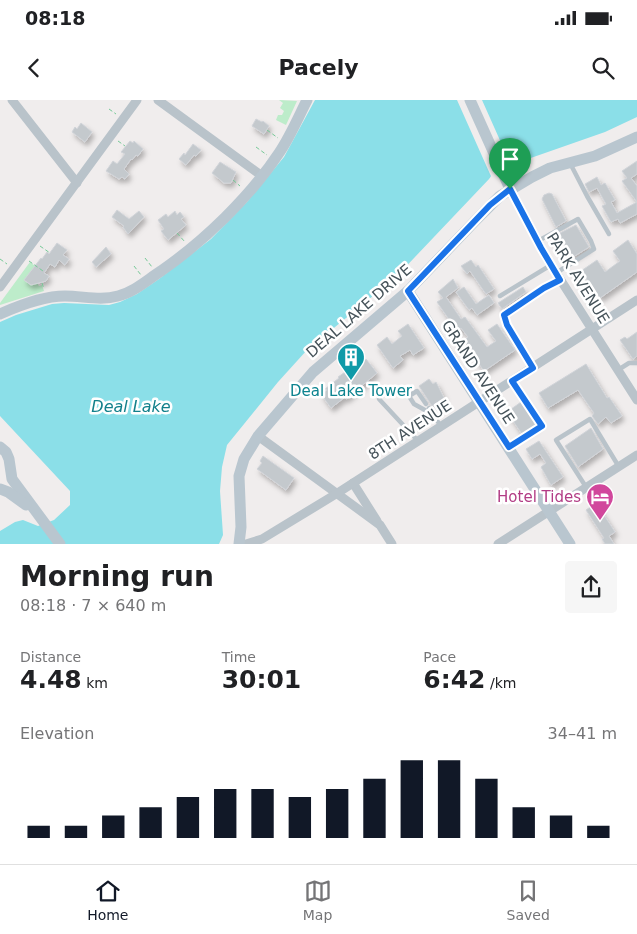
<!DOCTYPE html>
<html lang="en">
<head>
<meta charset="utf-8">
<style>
	body { margin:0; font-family:"DejaVu Sans",sans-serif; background:#f6f6f6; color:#202124; height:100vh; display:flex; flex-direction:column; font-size:19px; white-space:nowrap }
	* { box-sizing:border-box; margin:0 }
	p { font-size:16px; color:#757577 }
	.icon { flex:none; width:28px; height:28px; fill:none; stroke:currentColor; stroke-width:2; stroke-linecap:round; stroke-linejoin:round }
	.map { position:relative; height:444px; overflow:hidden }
	.drawer { display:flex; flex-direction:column; background:#fff; flex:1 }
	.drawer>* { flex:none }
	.pin { position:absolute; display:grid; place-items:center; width:42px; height:42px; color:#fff; margin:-51px -21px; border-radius:50% 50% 50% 0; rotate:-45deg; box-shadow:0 0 5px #0007 }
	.pin .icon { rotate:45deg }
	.round { display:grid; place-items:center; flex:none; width:52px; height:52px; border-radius:5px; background:#f6f6f6 }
	.overview { display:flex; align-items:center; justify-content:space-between; height:85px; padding:0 20px }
	h1 { font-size:28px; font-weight:700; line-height:38px }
	.stats { display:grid; grid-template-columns:repeat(3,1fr); gap:8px; height:85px; padding:5px 20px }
	.stats div { display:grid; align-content:center }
	.stats b { font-size:25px; font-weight:700 }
	.stats small { font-size:14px; font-weight:400 }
	.stats p { font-size:14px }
	.chart { height:140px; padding:10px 20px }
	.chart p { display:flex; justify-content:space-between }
	.chart svg { width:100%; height:90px; margin-top:5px; stroke:#111827; stroke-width:6 }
	.status { display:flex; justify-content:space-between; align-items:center; height:35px; padding:0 25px; background:#fff; direction:ltr }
	.status svg { height:14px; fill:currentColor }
	header { display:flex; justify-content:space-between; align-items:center; height:65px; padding:0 20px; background:#fff; font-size:22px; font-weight:700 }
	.dock { display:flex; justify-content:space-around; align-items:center; height:70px; border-top:1px solid #e0e0e0; background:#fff; font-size:14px; color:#757577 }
	.dock a { display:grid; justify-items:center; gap:2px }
	.dock .selected { color:#111827 }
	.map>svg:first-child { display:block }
	.green { fill:#bdecca }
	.water { fill:#8bdfe8 }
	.pier { fill:#f0eded }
	.building { fill:#c4c9cd; stroke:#d1d4d9; filter:url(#shadow) }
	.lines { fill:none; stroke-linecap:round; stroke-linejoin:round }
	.path { stroke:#76c997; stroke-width:1; stroke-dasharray:4 2.5; stroke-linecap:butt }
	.lane { stroke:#b9c3ca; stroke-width:4.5 }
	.street { stroke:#b9c3ca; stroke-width:9 }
	.secondary { stroke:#b9c6cf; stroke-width:11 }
	.route-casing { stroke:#fff; stroke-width:10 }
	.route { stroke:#1a73e8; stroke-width:6 }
	.labels { text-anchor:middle; stroke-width:5; stroke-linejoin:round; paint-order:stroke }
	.street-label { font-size:15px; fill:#46535a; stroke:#fff }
	.culture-label { font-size:15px; fill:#0d838f; stroke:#fff }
	.hotel-label { font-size:15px; fill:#b23c85; stroke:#fff; text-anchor:end }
	.water-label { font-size:16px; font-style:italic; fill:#12808b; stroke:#fff }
</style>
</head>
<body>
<div class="status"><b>08:18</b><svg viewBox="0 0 49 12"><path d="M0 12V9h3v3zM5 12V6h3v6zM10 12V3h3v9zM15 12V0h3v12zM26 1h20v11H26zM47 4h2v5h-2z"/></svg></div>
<header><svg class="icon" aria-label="back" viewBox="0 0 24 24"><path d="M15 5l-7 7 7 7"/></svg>Pacely<svg class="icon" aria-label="search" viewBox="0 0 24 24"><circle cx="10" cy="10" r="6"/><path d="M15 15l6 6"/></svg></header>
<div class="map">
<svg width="637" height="444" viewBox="0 0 637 444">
	<defs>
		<filter id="shadow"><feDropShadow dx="2.5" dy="4" stdDeviation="2.5" flood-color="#0004"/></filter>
	</defs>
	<rect width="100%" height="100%" fill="#f0eded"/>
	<!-- green -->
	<g class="green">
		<path d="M279,0l18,1 -11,24 -10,-5 2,-5h4l2,-4 -4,-3 3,-5z"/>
		<path d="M30,162l5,4 -10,15 6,4 6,-2 2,3 3,-1 2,6 -44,14v-2z"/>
	</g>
	<!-- water -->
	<path class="water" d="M315,0h322v17l-32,15 -80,28 -35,18 -94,99 -89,73 -29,32 -51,63 -5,22 -2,24 3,44 -4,9h-219v-13l15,-9 8,-2 15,6 16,-6 16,-15v-14l-70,-75v-94l16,-7 36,-11 12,-1 45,2 11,-3 17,-8 22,-15 52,-40 36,-37 37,-45z"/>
	<!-- pier -->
	<path class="pier" d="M457,0h25l29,65 2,2h4l-28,13 2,-4 -1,-2z"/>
	<!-- building -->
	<g class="building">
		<path d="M256,19l6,3 1,-1 6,5 -5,8 -12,-8z"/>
		<path d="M81,23l11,9 -7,10 -13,-10 3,-5 2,2z"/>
		<path d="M130,41l3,2 1,-2 9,8 -5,7 -2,-1 -4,5 -1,-1 -7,10 5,5 -4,5 -3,-2 -3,2 -13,-8 7,-10 4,3 8,-10 -4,-2z"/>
		<path d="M193,44l8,6 -5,6 -2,-1 -8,10 -7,-6 5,-6 1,2z"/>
		<path d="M637,61v13l-6,4 6,8v16l-15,-21 5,-3 -5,-7z"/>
		<path d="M220,62l16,10 -5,11h-7l-12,-10z"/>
		<path d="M597,77l4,8 4,-2 10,17 -4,2 6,11 20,-11v12l-17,9 -2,-4 -7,3 -9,-16 4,-2 -9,-16 -8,4 -4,-8z"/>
		<path d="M549,93l3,1 14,27 -10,6 -14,-28 2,-4z"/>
		<path d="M117,110l12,9 10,-8 5,6 -16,17 -5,-7 1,-1 -12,-9z"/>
		<path d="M175,111l2,4 3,-3 4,5 -3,2 5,6 -18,15 -7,-9 3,-2 -6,-9 8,-6 2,3z"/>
		<path d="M576,125l13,22 -16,10 -15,-23z"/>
		<path d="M628,140l9,14v18l-37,26 -19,-27 16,-11 8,12 15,-11 -7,-10z"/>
		<path d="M57,143l10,7 -4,5 6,4 -4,6 -6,-5 -4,7 -5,-3 -6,9 5,3 -3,5 -15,4 -7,-5 17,-22 1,1 5,-7 2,2z"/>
		<path d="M106,147l5,7 -15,13 -4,-5z"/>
		<path d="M471,160l5,7 2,-2 16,24 -8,5 -16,-23 -3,3 -6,-8z"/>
		<path d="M453,179l5,9 -12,9 15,22 4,-2 22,30 9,-6 -8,-11 9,-6 18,26 -31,21 -21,-30 5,-4 -7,-9 -4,3 -20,-29 6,-4 -5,-6z"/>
		<path d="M464,187l12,17 13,-9 5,8 -17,12 -5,-7 -3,2 -13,-18z"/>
		<path d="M523,187l3,5 -24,17 -4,-6z"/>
		<path d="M408,224l16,24 -11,7 -3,-5 -10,6 3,4 -10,8 -16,-23 10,-8 5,7 10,-8 -4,-5z"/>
		<path d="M637,232v24l-4,3 -13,-19 5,-3 2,2z"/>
		<path d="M366,259l11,14 -31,26 -1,-2 -14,11 -10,-14 6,-4 -2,-1 14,-11 -1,-1 21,-15 2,1z"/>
		<path d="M586,264l21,34 2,-1 13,19 -11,7 -5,-6 -8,7 -6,-8 2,-3 -16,-23 -30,18 -9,-15z"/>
		<path d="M429,279l4,5 3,-2 8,16 -12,8 -13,-20z"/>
		<path d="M521,302l15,23 -14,9 -15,-22z"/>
		<path d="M591,328l12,21 -25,18 -13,-21z"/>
		<path d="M539,341l24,36 -12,8 -10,-18 5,-4 -6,-9 -8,5 -6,-10z"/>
		<path d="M263,356l31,22 -8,12 -29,-21 5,-6 -2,-2z"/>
		<path d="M596,403l19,29 -6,4 5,8h-9l-3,-5 2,-1 -18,-28z"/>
	</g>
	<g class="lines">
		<!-- path -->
		<g class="path">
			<path d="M109,9l7,5"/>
			<path d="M267,30l11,8"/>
			<path d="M118,41l7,5"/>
			<path d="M256,47l11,8"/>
			<path d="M233,80l7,6"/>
			<path d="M177,133l8,9"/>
			<path d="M40,146l10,7"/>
			<path d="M145,158l7,9"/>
			<path d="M0,159l7,5"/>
			<path d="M29,161l14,10"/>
			<path d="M134,166l7,9"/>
			<path d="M42,183l2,6"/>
		</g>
		<!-- lane -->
		<g class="lane">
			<path d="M571,65l16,31 22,38"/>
			<path d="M538,141l40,-22 13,22 3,8 -38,24"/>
			<path d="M500,196l51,-31"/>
			<path d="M533,267l-26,-42 -3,-10 40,-27 16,-8"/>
			<path d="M618,270l11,-7h8"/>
			<path d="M379,299l39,42"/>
			<path d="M426,304l-9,-13 -8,5 5,8 18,10 -3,-6"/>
			<path d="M432,314l9,12"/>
			<path d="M510,347l32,-21 -30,-45"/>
			<path d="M586,387l-30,-47 34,-21 29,48"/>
		</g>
		<!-- street -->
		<g class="street">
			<path d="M12,0l65,83"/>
			<path d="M158,0l104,76"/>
			<path d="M510,89l36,68 91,143"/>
			<path d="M0,187l137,-187"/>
			<path d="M258,336l122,89 12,19"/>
			<path d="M353,383l24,38"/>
			<path d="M246,444l16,-5 74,-45 301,-194"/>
			<path d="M498,444l139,-89"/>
		</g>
		<!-- secondary -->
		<g class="secondary">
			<path d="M470,0l40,89"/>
			<path d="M408,191l162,253"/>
			<path d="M0,214c20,-9 43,-18 65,-18 18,0 36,5 53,0 16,-4 29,-16 43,-25 43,-30 88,-73 118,-118 11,-16 19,-35 28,-53"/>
			<path d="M0,347l6,5 3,7 3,20 48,65"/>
			<path d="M0,389l8,3 18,13"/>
			<path d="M239,444l2,-17 -2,-51 5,-17 14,-23 55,-64 95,-81 67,-70 25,-25 32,-19 18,-9 45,-12 42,-19"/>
		</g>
	</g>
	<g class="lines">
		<!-- route casing -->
		<g class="route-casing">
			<path id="route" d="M510,89l31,59 19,32 -16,8 -40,27 3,10 26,43 -21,13 30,45 -33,21 -101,-156 82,-86z"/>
		</g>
		<!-- route -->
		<use href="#route" class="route"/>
	</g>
	<!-- icons -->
	<defs>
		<g id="building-pin" transform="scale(1.4375)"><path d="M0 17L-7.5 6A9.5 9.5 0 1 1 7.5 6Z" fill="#0f9aa8" stroke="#fff"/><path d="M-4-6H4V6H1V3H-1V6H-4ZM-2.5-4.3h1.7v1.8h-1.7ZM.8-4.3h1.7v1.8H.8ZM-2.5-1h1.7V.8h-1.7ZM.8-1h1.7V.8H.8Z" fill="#fff"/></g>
		<g id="hotel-pin" transform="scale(1.4375)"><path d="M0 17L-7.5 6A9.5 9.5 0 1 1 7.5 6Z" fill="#d1479c" stroke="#fff"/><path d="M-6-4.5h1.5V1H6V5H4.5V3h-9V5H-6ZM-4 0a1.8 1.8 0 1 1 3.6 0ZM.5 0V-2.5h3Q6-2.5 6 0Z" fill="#fff"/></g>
	</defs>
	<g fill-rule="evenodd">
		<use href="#building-pin" x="351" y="257"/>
		<use href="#hotel-pin" x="600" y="397"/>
	</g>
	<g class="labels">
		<!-- street labels -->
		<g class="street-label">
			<text transform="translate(578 178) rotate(58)" y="5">PARK AVENUE</text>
			<text transform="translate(359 211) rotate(-41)" y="5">DEAL LAKE DRIVE</text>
			<text transform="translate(478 272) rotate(57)" y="5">GRAND AVENUE</text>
			<text transform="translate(410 330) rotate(-33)" y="5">8TH AVENUE</text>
		</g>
		<!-- culture labels -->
		<g class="culture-label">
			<text x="351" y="296">Deal Lake Tower</text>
		</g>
		<!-- hotel labels -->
		<g class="hotel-label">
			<text x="581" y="402">Hotel Tides</text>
		</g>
		<!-- water labels -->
		<g class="water-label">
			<text x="131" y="312">Deal Lake</text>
		</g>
	</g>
</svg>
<div class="pin" style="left:510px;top:89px;background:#1e9e55"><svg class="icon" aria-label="arrive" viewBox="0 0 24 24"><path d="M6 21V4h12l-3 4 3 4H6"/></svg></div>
</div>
<section class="drawer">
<div class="overview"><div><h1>Morning run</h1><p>08:18 · 7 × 640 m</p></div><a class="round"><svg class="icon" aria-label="share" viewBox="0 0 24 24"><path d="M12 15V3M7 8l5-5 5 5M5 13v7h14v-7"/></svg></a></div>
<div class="stats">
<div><p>Distance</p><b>4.48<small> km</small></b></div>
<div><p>Time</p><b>30:01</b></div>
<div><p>Pace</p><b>6:42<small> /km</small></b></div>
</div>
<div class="chart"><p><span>Elevation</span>34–41 m</p>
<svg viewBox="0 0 160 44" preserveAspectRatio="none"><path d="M5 44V38M15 44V38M25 44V33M35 44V29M45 44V24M55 44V20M65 44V20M75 44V24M85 44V20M95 44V15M105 44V6M115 44V6M125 44V15M135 44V29M145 44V33M155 44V38"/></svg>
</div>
</section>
<nav class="dock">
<a class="selected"><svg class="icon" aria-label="home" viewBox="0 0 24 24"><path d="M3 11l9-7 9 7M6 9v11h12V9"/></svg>Home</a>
<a><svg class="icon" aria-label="map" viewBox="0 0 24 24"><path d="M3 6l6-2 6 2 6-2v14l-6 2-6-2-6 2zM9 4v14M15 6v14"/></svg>Map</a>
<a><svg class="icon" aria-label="saved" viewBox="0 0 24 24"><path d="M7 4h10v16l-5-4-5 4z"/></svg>Saved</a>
</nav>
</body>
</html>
